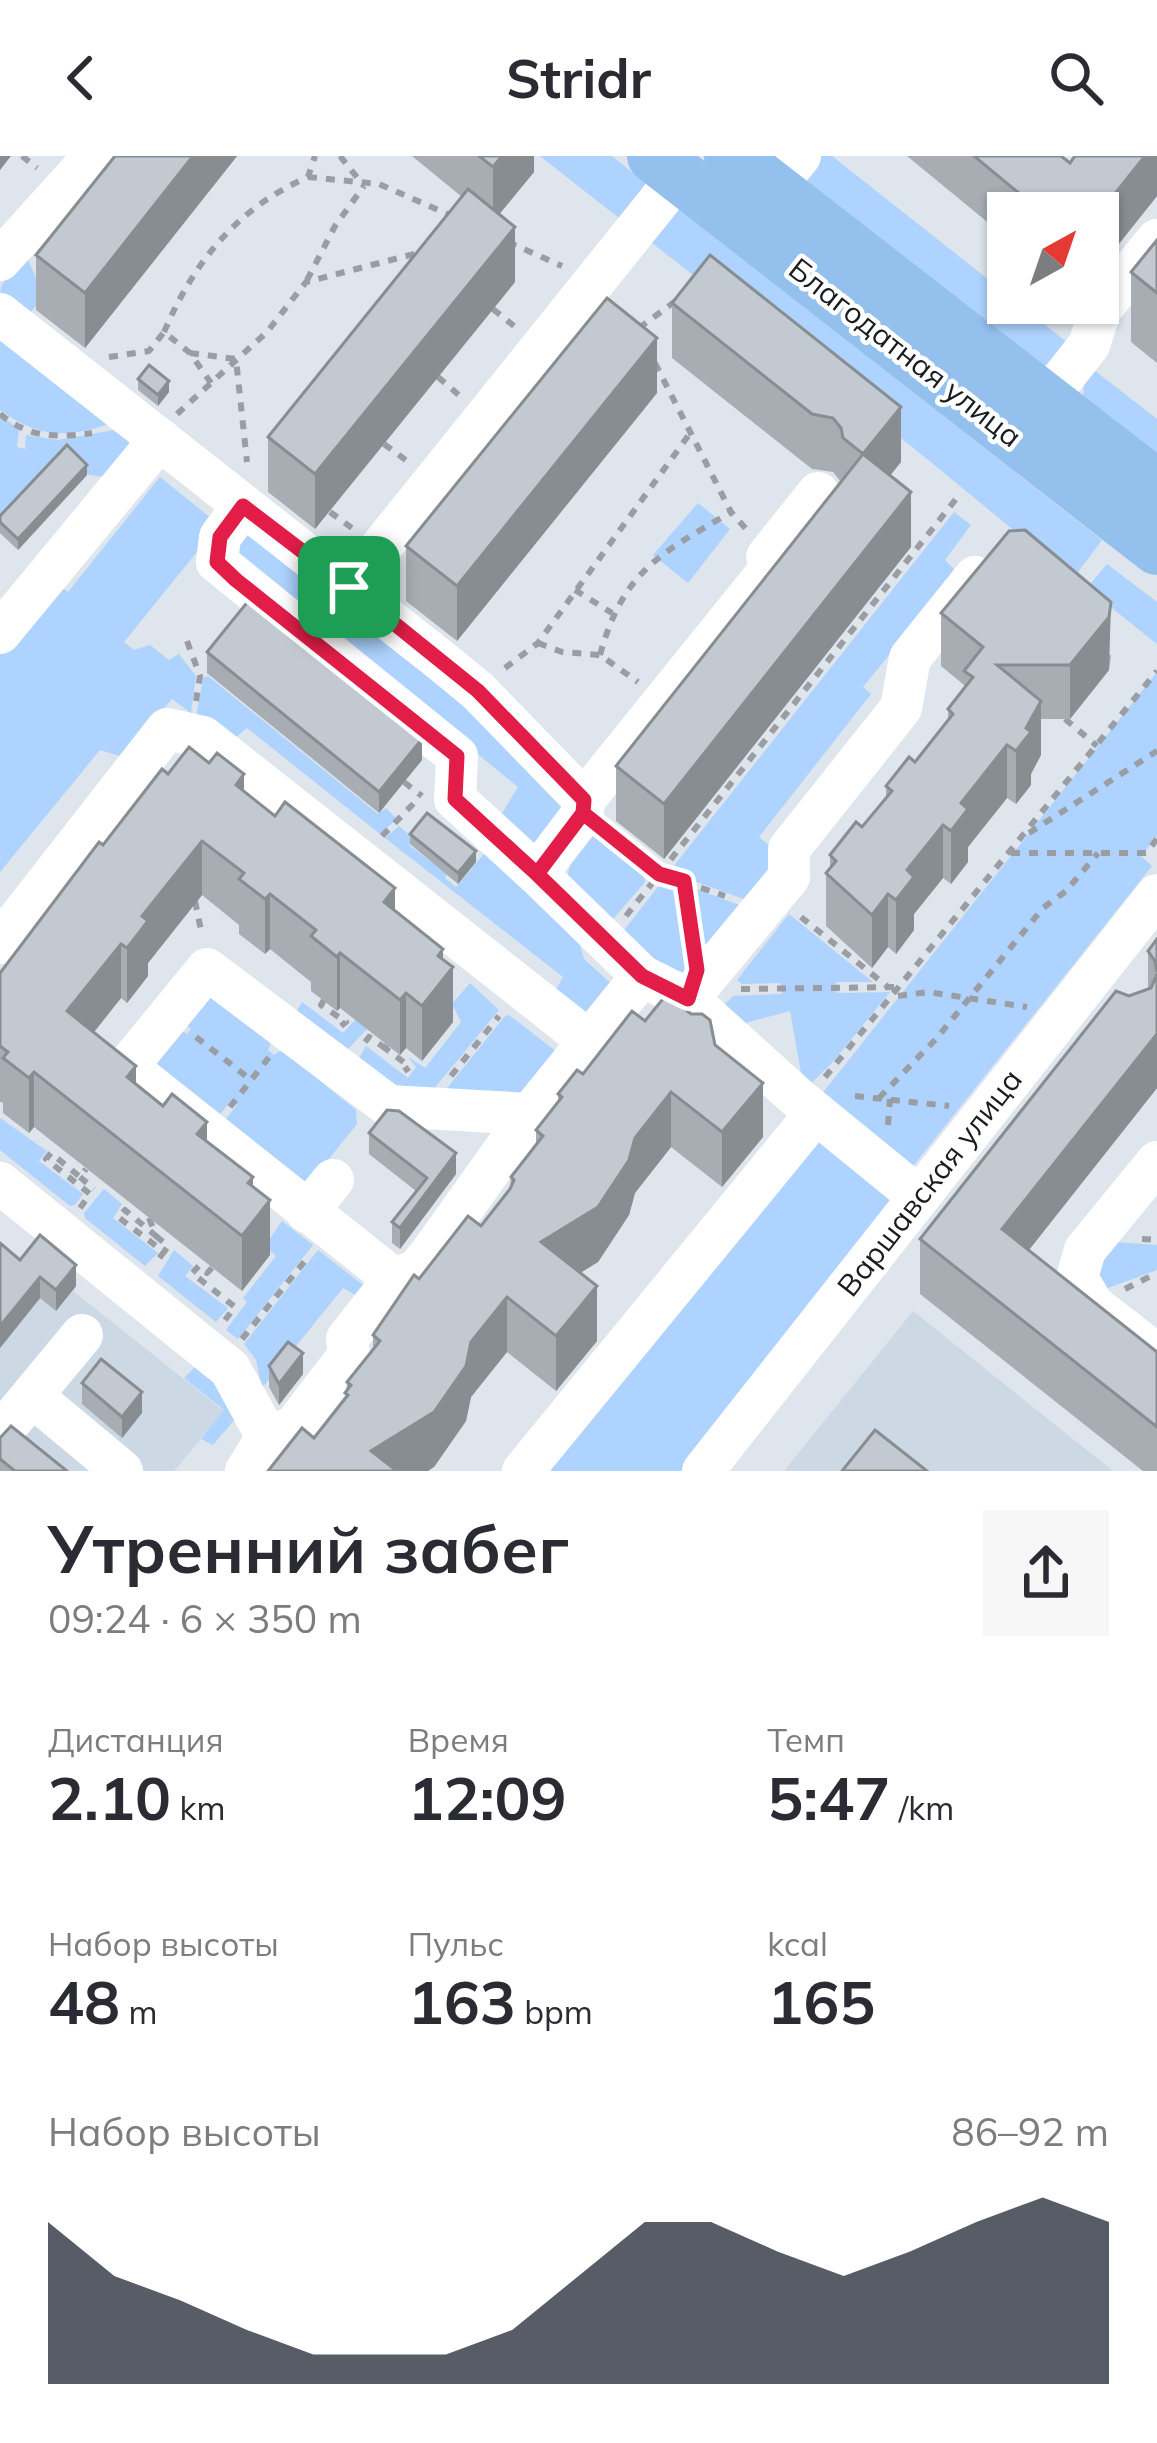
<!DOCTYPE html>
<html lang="ru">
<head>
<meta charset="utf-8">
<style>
	body { margin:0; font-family:Mulish,sans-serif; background:#f7f7f7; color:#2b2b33; height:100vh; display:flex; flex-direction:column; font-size:45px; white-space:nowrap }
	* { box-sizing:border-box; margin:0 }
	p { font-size:39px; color:#7c7c81 }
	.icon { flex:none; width:66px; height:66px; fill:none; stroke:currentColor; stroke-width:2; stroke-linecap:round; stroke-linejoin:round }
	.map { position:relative; height:1315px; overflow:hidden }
	.details { display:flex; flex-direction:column; background:#fff; flex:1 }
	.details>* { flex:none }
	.needle { width:78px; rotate:40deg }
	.controls { position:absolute; left:987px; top:36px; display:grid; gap:24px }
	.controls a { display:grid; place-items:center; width:132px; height:132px; border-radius:0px; background:#fff; box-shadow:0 3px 9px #0004; font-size:60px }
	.pin { position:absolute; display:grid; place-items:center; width:102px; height:102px; color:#fff; margin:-51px; border-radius:24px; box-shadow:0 6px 18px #0006 }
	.round { display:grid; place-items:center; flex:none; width:126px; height:126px; border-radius:0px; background:#f7f7f7 }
	.summary { display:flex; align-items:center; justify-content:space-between; height:204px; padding:0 48px }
	h1 { font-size:66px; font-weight:700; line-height:90px }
	.figures { display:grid; grid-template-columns:repeat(3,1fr); gap:18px; height:204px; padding:12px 48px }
	.figures div { display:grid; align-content:center }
	.figures b { font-size:60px; font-weight:700 }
	.figures small { font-size:33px; font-weight:400 }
	.figures p { font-size:33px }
	.chart { height:336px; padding:24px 48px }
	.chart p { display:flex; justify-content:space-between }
	.chart svg { width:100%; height:216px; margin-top:12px; fill:#111827; opacity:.7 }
	header { display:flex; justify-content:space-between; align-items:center; height:156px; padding:0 48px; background:#fff; font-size:54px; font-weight:700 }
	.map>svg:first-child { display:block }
	.built { fill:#cdd8e5 }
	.green { fill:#add3fe }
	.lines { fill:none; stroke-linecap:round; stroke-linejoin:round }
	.path { stroke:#9a9ea4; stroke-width:6; stroke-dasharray:9 9; stroke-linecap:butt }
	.minor { stroke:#fff; stroke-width:42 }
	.major { stroke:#94c0ee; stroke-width:54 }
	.wall { fill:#a8adb3 }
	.shaded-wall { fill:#888d92 }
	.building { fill:#c3c9d0; stroke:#888d92; stroke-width:3 }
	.route-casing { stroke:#fff; stroke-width:24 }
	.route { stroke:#e11d48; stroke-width:15 }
	.labels { text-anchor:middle; stroke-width:9; stroke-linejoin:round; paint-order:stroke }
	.street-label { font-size:30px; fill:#1a1c1f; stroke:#fff }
</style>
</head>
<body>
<header><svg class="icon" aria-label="back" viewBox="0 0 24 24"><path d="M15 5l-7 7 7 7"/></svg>Stridr<svg class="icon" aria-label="search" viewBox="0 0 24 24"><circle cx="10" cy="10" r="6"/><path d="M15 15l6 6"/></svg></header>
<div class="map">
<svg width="1157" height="1315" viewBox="0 0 1157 1315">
	<rect width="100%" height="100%" fill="#dfe5ec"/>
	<!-- built -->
	<g class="built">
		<path d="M40,1101l36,29 -3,5 151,120 -50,60h-174v-123z"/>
		<path d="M913,1155l200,160h-329z"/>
	</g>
	<!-- green -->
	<g class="green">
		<path d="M540,0h72l37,30 -25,36z"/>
		<path d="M814,0h18l176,139v8h10l50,40 -16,20 -12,5 -237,-186z"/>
		<path d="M676,51l426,333 -29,39 -157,-129 -269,-211z"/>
		<path d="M25,97l19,43 -20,24 -24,-23 1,-11z"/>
		<path d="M0,167l124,96c-51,18 -79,23 -124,-9z"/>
		<path d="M1094,214l63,49v39l-74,-57 1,-18z"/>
		<path d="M0,258l19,16 -2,17 8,2 1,-14 32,5 73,-13 6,5 -32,45 -16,-2 -24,-21 -65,71z"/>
		<path d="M160,321l52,42 1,13 -89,110 10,8 16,-5 19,15 10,-6 17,22 -5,37 -19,-14 -49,58 -23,-7 -100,122v-218l56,-71 12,9z"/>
		<path d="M698,347l32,26 -42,54 -35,-28z"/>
		<path d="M954,356l17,13 -26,35 12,12 -94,115 8,7 -112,143 11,9 6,17 -21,40 -86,-31z"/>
		<path d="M244,372l99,64 220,202 -2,15 -21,43 -39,-37 17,-28 -220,-179 -8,5 -60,-71z"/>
		<path d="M1107,408l50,38v42l-70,-56z"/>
		<path d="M1157,516v164l-16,20 11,10 -238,299 -6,3 -91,-68z"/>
		<path d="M208,520l170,138 8,-6 11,11 -17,15 -133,-106 -13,11 -38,-22 7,-39z"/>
		<path d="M399,670l14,12 -4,7 38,29 -2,4 11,9 32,-38 89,85 7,25 33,30 -27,27 -34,-27 7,-12 -178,-139z"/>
		<path d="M596,677l47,38 2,11 -31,36 -10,-2 -38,-33 4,-18z"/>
		<path d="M665,722l15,6 12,89 -8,5 -67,-39z"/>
		<path d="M688,730l62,23 -50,61z"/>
		<path d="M789,758l84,68h-37l1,11 53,-1 -59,72 -27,26 -14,-79 -45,12 -23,-16 11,-11 49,-2 -2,-11 -38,1 -5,-4z"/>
		<path d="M470,827l29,27 -66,80 -40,-5 -35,-25 8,-14 42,32 8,-11 -8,-10 17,11 36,-46 -9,-18z"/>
		<path d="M213,841l59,44 -4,9 6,5 8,-5 74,60 1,14 -46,57 -11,3 -75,-64 12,-15 -5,-5 -13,15 -65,-53 28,-31 5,3 4,-5 -7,-6 16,-21z"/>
		<path d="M302,846l41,31 12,-13 11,7 5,-2 -24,25 -50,-39z"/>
		<path d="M509,859l53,41 -33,39 -80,-4 -2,-3 58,-72z"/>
		<path d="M0,962l47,33 -8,10 44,33 -8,11 -5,1 -70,-56z"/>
		<path d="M820,980l82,64 -213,271h-145z"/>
		<path d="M104,1033l18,15 -9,14 45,35 -13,13 -60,-48 -1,-5z"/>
		<path d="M282,1065l31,24 -75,94 -12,-9 21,-28 -4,-4 33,-42 -11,-10z"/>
		<path d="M1103,1085l54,4v25l-57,21 -1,-44z"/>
		<path d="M174,1094l19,16 -8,10 43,32 -12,14 -58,-46z"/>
		<path d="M318,1094l50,39 -13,6 -12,-7 -81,100 -6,-28 -12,-16z"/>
		<path d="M205,1209l30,54 -22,26 -12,-6 23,-29 -40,-32 10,-10z"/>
	</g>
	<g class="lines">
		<!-- path -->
		<g class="path">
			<path d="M22,0l15,12"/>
			<path d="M340,0l24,30"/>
			<path d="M308,21l71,7 73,32"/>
			<path d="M508,86l54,24"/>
			<path d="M307,124l28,-54 29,-40"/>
			<path d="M493,153l21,17"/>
			<path d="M639,172l38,-28"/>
			<path d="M164,176c30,-70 73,-124 144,-155l7,-21"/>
			<path d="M190,197l46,6 11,103"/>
			<path d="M109,201l40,-6 15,-19 26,21 21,30"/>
			<path d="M655,207l76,149 16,18"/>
			<path d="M438,221l22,19"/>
			<path d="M0,258c29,24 56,24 92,19"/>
			<path d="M177,258l90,-82 39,-50 116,-30"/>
			<path d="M384,288l23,17"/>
			<path d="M330,356l22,16"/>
			<path d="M575,434l37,23"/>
			<path d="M187,485l13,35 -4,25"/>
			<path d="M538,487l24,9 38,3 38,27"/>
			<path d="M600,499c23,-84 60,-101 131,-143"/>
			<path d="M505,512l33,-25 153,-211"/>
			<path d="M1065,563l32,27"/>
			<path d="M404,626l18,14"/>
			<path d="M1029,677l128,-82"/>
			<path d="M609,678l50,40 25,8 8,58"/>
			<path d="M382,680l37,-38"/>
			<path d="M1011,697h135l11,-14"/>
			<path d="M684,726l41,14"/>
			<path d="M195,745l7,34"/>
			<path d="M626,760l330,-417"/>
			<path d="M801,761l87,70"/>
			<path d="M741,833l161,-2"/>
			<path d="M898,840l30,-4 99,15"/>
			<path d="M324,844l-3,5 25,17 -5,4"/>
			<path d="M196,881l55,43"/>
			<path d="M365,886l4,-5 16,11"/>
			<path d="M387,889l-2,3 25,19 -6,4"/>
			<path d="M451,920l48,-60"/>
			<path d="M825,921l332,-406"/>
			<path d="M855,940l94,10"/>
			<path d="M879,942l57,-59 107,-131 23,-17 32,-38"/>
			<path d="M0,946v-1"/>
			<path d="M230,951l40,-51"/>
			<path d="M888,969l2,-26"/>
			<path d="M80,1021l14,12"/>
			<path d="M80,1052l10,-14 -44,-35 5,-6 29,24 6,-8"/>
			<path d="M149,1062l7,18 -31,-26 -7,7 46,35 -8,10"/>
			<path d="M156,1080l12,10 -4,6"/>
			<path d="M1142,1083l15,1"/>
			<path d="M212,1112l-5,5 -8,-7 -7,7 43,34 -10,13"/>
			<path d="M1125,1133l32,-16"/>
			<path d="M242,1183l67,-83"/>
		</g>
		<!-- minor -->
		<g class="minor">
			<path d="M773,33l27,-33"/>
			<path d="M0,104l94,-104"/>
			<path d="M0,158l444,349 34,28 106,109 -1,13 -46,61 105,102 46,23 112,101 119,97"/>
			<path d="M1044,246l45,-57 11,-35 57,-70"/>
			<path d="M243,350l-23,31 -3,25 240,194 -2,43 82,75"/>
			<path d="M349,431l330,-411"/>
			<path d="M0,477l160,-194"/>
			<path d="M584,644l188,-233 -5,-10 51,-64"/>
			<path d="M0,787l167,-214 36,8 386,304"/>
			<path d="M688,843l101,-122v-28l112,-141 9,-50 65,-81"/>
			<path d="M1157,1006l-72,88 -8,28 16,27 64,50"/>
			<path d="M0,1027l230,186 37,68"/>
			<path d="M307,1056l26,-32"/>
			<path d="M394,1123l-267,-212 80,-98 182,137 141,8"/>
			<path d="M32,1240l90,75"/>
			<path d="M0,1278l82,-99"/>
			<path d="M246,1315l21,-34 27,-10 55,-72 -2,-16 47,-60 23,-9 14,-17 99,-139 112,-138"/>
			<path d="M523,1315l293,-358"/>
			<path d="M703,1315l454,-576"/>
		</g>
		<!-- major -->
		<g class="major">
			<path d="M654,0l503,392"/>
			<path d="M731,0l426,331"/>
		</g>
	</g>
	<!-- wall -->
	<g class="wall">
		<path d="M115,0h122l-152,192 -49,-38v-55z"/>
		<path d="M412,0h122v16l-35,42 16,68 -200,247 -47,-37v-55l194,-240z"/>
		<path d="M907,0h154l9,7 87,-7v40l-59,74v-57h-90v26z"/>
		<path d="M1157,84v123l-26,-21v-70z"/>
		<path d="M672,147l229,159 -11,13 21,72 -247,312 -48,-38v-55l225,-284 -8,-10 -21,-3 -140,-111z"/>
		<path d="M138,223l31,13 -11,14 -20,-16z"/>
		<path d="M657,237l-200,248 -51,-40v-55z"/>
		<path d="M87,319l-69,75 -18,-17v-17z"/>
		<path d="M941,457l170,42 -2,15 -39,49h-29v36l-10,19v11l-15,19 -9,-6 -39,49v15l-17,22 -8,-6 -29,36v16l-18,24 -8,-7 -16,21 -46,-42v-53l4,-4v-14l32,-28 24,-29v-12l29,-24 33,-41v-12l16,-21v-3l-23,-19z"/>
		<path d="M207,496l215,108 -43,53 -172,-140z"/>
		<path d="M168,618l76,18 151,119 48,48 10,63 -31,39 -16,-13 -6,7 -60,-47 -3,3 -26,-20v-9l-41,-33 -5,5 -26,-20v-9l-37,-30 -54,68v13l-21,27 -6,-5 -27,34 42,52 71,57 46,46 17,68 -28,36 -208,-164 -5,6 -26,-20v-10l-3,-2v-128l103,-128z"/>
		<path d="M410,678l66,28 -18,22 -48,-40z"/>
		<path d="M1157,783v149l-128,162 128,102v119h-14l-223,-177v-55l209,-243 19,-7v-38z"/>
		<path d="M645,865l70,24 48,92 -41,50 -51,-40 -36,46 -6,22 -31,47 -18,11 17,68 -41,50 -49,-39 -36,45 -5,24 -32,46 -120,-29 31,-39 2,-17 26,-32v-15l46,-56 62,-53 29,-37 1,-12 25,-33v-14l22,-28v-8z"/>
		<path d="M369,977l87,41 -56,75 -8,-6v-21l24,-31 -47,-37z"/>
		<path d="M0,1087l20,17 56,26 -20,25 -16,-13 -40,50z"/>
		<path d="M269,1210l34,8 -24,31 -10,-18z"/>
		<path d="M82,1227l60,30 -20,25 -40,-34z"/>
		<path d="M0,1282l67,33h-67z"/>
	</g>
	<!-- shaded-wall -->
	<g class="shaded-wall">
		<path d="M0,0h11l-11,14z"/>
		<path d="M193,0h44l-152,192v-55z"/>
		<path d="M502,0h32v16l-41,50v-55z"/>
		<path d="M1145,0h12v40l-59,74v-55z"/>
		<path d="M515,71v55l-200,247v-55z"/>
		<path d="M657,182v55l-200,248v-55z"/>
		<path d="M169,225v11l-11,14v-11z"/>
		<path d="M901,251v55l-38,47v-55z"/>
		<path d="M87,309v10l-69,75v-11z"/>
		<path d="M911,336v55l-247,312v-55z"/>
		<path d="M1111,446l-2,68 -39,49v-54z"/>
		<path d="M1041,545v54l-10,19v11l-15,19v-53z"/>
		<path d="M422,583v21l-43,53v-21z"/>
		<path d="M1007,589v53l-39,49v15l-17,22v-53l10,-28z"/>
		<path d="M244,618v55l-8,-44z"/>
		<path d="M943,669v53l-29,36v16l-18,24v-54l11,-30z"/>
		<path d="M202,685v54l-54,68v13l-21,27v-55l15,-32z"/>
		<path d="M476,695v11l-18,22v-11z"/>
		<path d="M395,732v55l-11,-41z"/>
		<path d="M270,738v55l-5,5v-55z"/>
		<path d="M888,738v53l-16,21v-53z"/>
		<path d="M121,788v54l-54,68v-55z"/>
		<path d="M443,793v30l10,-12v55l-31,39v-55l16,-50z"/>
		<path d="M340,797v55l-3,3v-54z"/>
		<path d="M406,837v55l-6,7v-55z"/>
		<path d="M1157,878v54l-155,196v-55z"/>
		<path d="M136,910v54l-9,-43z"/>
		<path d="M34,916v55l-5,6v-55z"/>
		<path d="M763,927v54l-41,50v-55z"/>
		<path d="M671,936v55l-36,46 -6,22 -31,47 -57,35v-55l94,-104z"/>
		<path d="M207,966v55l-10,-43z"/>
		<path d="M456,997v21l-56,75v-21z"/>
		<path d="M253,1021v45l17,-22v55l-28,36v-55l6,-53z"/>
		<path d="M76,1109v21l-20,25v-21z"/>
		<path d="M40,1121v21l-40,50v-22z"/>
		<path d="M597,1130v55l-41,50v-55z"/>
		<path d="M507,1141v55l-36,45 -5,24 -32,46 -6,4h-57v-20l100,-109z"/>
		<path d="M303,1197v21l-24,31v-21z"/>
		<path d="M142,1236v21l-20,25v-21z"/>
	</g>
	<!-- building -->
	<g class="building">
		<path d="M115,0h78l-108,137 -49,-38z"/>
		<path d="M479,0h23l-9,11z"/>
		<path d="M974,0h87l9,7 5,-7h70l-47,59v-2h-55z"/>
		<path d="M468,33l47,38 -200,247 -47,-37z"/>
		<path d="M1157,84v53l-26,-21z"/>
		<path d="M710,99l191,152 -38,47 -20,-16 -2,-10 -8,-10 -21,-4 -140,-111z"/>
		<path d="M607,142l50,40 -200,248 -51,-40z"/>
		<path d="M149,209l20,16 -11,14 -20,-16z"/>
		<path d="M67,289l20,20 -69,74 -18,-17v-6z"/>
		<path d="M863,298l48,38 -247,312 -48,-38z"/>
		<path d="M1025,374l86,72 -2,15 -39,48h-73l44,36 -15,27 5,4 -15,19 -9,-6 -46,58 7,6 -17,22 -8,-6 -36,45 7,7 -18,23 -8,-6 -16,21 -46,-42 10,-12 -6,-6 26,-33 6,5 30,-36 -6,-5 23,-29 6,5 38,-48 -5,-5 25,-32 -9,-6 19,-24 -42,-34 68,-82z"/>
		<path d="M249,444l173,139 -43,53 -172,-140z"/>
		<path d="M189,591l20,16 8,-10 27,21 -8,11 39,31 10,-14 110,86 -11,14 59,47 -5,7 15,11 -31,39 -16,-13 -6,7 -60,-47 -3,4 -26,-21 5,-6 -46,-36 -5,5 -26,-20 5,-6 -42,-32 -60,75 6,5 -10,13 -11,14 -6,-4 -54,67 69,55 -9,11 36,29 9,-12 35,28 -10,12 56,43 -5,6 22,17 -28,36 -208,-164 -5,6 -26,-20 5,-6 -8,-6v-73l99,-131 4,3 59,-76 6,5z"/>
		<path d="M427,657l49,38 -18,22 -48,-39z"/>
		<path d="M1157,783v33l-2,-11 -7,-10z"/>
		<path d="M1157,818v60l-155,195 155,123v75l-237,-188 196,-248 13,5 22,-8z"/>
		<path d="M666,839l25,19h11l8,6 5,25 48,38 -41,49 -51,-40 -36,46 -6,22 -31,47 -57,35 56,44 -41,50 -49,-39 -36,45 -5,24 -32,46 -63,39 26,20h-129l34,-43 12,10 34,-43 -3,-2 6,-8 -4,-3 33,-41 -7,-6 41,-60 5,4 49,-63 13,10 29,-37 4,-9 -3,-3 32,-41 -7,-6 26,-33 -4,-3 19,-24 6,4 49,-63 13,10z"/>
		<path d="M387,954l12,1 57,42 -56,75 -8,-6 35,-44 -58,-45z"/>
		<path d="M40,1079l36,30 -20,25 -16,-13 -40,49v-83l20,17z"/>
		<path d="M288,1186l15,11 -24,31 -10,-18z"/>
		<path d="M101,1203l41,33 -20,25 -40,-34z"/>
		<path d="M11,1270l56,45h-52l-15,-12v-21z"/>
		<path d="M875,1274l52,41h-85z"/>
	</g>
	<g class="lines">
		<!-- route casing -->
		<g class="route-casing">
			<path id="route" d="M349,431l129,104 106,109 -1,13 -46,61 105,102 46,23 9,-29 -13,-89 -25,-7 -76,-61 -46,61 -82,-75 2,-43 -221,-176 -19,-18 3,-25 23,-31 106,81"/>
		</g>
		<!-- route -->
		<use href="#route" class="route"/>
	</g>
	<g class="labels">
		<!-- street labels -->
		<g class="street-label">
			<text transform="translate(905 197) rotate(38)" y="10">Благодатная улица</text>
			<text transform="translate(930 1027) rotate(-52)" y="10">Варшавская улица</text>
		</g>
	</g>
</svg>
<div class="controls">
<a><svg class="needle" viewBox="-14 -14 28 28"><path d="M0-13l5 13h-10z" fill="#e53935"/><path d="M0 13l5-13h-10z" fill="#7c7c81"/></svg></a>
</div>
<div class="pin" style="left:349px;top:431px;background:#1e9e55"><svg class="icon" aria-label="arrive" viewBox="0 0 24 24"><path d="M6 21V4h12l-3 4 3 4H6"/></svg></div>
</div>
<section class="details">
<div class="summary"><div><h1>Утренний забег</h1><p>09:24 · 6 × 350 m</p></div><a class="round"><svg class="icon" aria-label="share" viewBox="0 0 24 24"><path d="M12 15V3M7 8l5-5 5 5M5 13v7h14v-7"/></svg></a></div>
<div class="figures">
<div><p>Дистанция</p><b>2.10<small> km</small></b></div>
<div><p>Время</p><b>12:09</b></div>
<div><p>Темп</p><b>5:47<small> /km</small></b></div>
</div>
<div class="figures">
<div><p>Набор высоты</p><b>48<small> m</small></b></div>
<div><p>Пульс</p><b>163<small> bpm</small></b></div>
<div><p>kcal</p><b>165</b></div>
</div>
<div class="chart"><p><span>Набор высоты</span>86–92 m</p>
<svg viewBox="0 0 160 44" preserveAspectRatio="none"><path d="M0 44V11L10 22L20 27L30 33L40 38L50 38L60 38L70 33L80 22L90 11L100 11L110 17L120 22L130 17L140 11L150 6L160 11V44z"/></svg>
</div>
</section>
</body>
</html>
